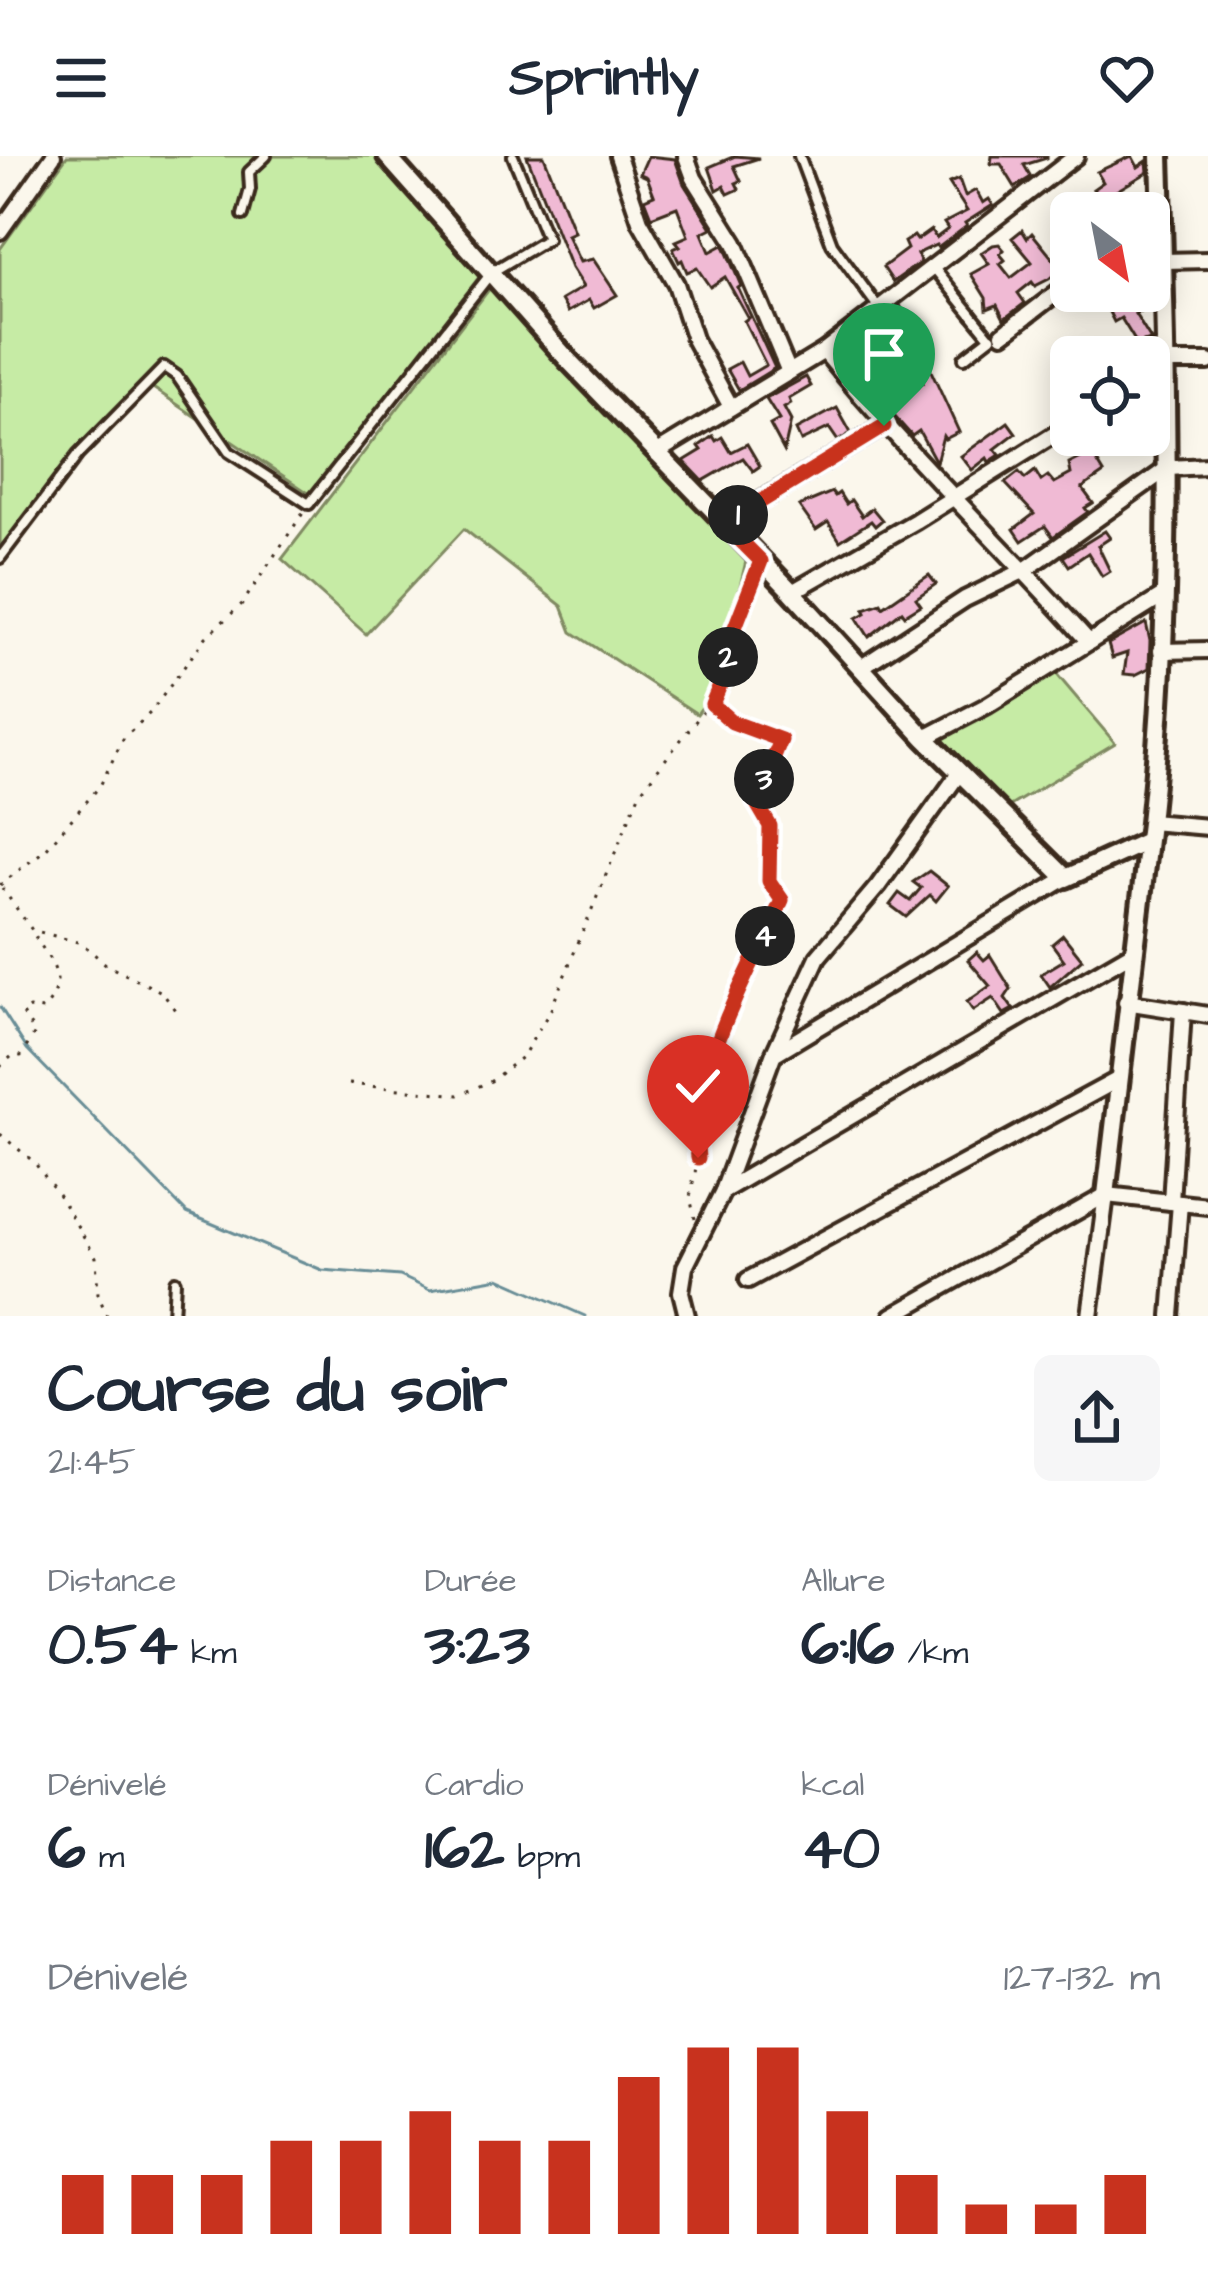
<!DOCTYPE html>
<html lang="fr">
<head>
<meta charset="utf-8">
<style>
	body { margin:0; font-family:"Architects Daughter",sans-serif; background:#f6f6f7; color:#1f2937; height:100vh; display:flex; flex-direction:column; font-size:45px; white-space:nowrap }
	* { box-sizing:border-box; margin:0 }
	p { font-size:39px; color:#747a83 }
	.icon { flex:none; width:66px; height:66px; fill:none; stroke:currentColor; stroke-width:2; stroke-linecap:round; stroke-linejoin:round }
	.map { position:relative; height:1160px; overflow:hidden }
	.side { display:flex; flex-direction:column; background:#fff; flex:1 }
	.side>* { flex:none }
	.needle { width:78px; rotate:148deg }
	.controls { position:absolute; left:1050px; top:36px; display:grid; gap:24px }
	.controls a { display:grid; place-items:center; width:120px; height:120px; border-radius:18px; background:#fff; box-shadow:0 6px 30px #0003; font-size:60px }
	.pin { position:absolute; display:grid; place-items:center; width:102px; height:102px; color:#fff; margin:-123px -51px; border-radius:50% 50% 50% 0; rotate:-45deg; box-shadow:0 0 12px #0007 }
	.pin .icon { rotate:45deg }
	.km { position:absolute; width:60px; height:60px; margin:-30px; border-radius:50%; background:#222; color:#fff; font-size:33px; line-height:60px; text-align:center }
	.round { display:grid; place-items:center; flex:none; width:126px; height:126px; border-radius:18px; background:#f6f6f7 }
	.headline { display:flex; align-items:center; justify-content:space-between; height:204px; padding:0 48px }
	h1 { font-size:66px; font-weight:700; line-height:90px }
	.stats { display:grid; grid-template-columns:repeat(3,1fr); gap:18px; height:204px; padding:12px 48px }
	.stats div { display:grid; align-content:center }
	.stats b { font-size:60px; font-weight:700 }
	.stats small { font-size:33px; font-weight:400 }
	.stats p { font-size:33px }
	.chart { height:336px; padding:24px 48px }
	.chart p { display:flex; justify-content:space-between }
	.chart svg { width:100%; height:216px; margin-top:12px; stroke:#c8321e; stroke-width:6 }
	header { display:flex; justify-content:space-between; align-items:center; height:156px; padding:0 48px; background:#fff; font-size:54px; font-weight:700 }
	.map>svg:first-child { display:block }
	.green { fill:#c6eba5; stroke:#808a62; stroke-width:3 }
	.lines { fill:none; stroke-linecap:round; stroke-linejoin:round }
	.stream { stroke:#688d96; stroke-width:3 }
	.building { fill:#f0bad4; stroke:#3b2a1e; stroke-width:3 }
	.service-casing { stroke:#3b2a1e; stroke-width:16 }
	.minor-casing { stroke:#3b2a1e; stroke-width:22 }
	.tertiary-casing { stroke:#3b2a1e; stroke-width:26 }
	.path { stroke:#3b2a1e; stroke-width:3; stroke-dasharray:3 9; stroke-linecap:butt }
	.service { stroke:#fbf7ec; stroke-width:8 }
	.minor { stroke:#fbf7ec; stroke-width:14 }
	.tertiary { stroke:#fbf7ec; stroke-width:16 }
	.route-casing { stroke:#fff; stroke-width:24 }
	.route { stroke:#c8321e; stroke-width:15 }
</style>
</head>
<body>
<header><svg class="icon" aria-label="menu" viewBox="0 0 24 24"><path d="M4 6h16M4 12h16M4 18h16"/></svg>Sprintly<svg class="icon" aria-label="heart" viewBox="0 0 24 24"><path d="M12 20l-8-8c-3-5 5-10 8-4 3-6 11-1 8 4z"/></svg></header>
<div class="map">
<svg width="1208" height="1160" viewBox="0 0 1208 1160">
	<rect width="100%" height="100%" fill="#fbf7ec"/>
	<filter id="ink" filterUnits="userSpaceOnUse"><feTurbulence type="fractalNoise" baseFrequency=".00833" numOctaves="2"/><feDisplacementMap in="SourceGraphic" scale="24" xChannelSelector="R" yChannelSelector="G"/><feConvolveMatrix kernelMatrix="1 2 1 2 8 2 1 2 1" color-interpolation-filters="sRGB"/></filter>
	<g filter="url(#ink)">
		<!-- green -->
		<g class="green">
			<path d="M67,0h308l105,120 -170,218 -166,-112 -144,169v-302z"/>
			<path d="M490,132l256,273 -31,129 -18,24 -125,-82 -10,-26 -98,-77 -98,105 -84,-75z"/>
			<path d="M1054,515l61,72 -110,66 -64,-69z"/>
		</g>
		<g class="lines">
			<!-- stream -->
			<path class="stream" d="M0,851l27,42 160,164 135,57 78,6 30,14 69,-12 86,38"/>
		</g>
		<!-- building -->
		<g class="building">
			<path d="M527,0h17l30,76 -7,3 13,27 13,-3 24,36 -23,13 -5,-8 -21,12 -7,-12 22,-13 -12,-19z"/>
			<path d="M648,0l27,3 9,25 28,44 -10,5 8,19 13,-7 2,3 16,38 -3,2 37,80 -36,22 -12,-21 13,-7 7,14 19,-11 -22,-44 4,-3 -23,-41 -15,10 -13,-19 -10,4 -5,-12 -3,2 -6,-13 7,-3 -4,-5 12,-5 -11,-29 -26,10 -7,-18 10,-4 -7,-18 -7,-3z"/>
			<path d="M735,0l24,2 -25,8 7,15 -5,2 3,6 -11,5 -4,-8 -7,4 -8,-23z"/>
			<path d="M992,0h55v2l-23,7 7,12 -16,10 -14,-23h-10z"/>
			<path d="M1132,0l6,11 9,-6 1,11 -47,28 -8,-11 10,-7 -6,-10z"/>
			<path d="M959,23l6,17 11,-6 7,13 6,-4 4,6 -28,18 2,3 -29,22 -2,-3 -19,9 4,8 -28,20 -10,-15 24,-18 -3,-7 10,-6 3,4 14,-10 5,8 12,-9 -4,-6 23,-12 -18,-28z"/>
			<path d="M1022,74l5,8 5,-5 21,26 4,-3 8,10 -16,13 -14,7 -3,-4 -14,11 7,10 -21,16 -7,-14 -10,4 -1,-11 -15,-24 18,-10 -8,-11 12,-8 6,-1 5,6 -4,4 5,6 -5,4 11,14 21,-16 -20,-24z"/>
			<path d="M1130,139l9,17 -4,2 16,26 -14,4 -16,-26 -7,4 -5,-10 7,-4 -3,-4z"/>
			<path d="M901,151l18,38 -36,23 -5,-9 -25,10 -6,-8 25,-17 -9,-9z"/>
			<path d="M926,204l33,72 -14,7 -2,-3 -7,26 -17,-31 -7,5 -35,-39 17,-11 4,6 25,-9 -9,-18z"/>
			<path d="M806,221l5,9 -22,13 2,5 -7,4 7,13 -7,30 -14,-26 9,-5 -13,-21z"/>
			<path d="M837,252l14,25 -13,8 -9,-13 -28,13 -5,-11z"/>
			<path d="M1008,266l8,11 -21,16 5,6 -11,7 -2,-4 -15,12 -11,-14z"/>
			<path d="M1075,279h53l-35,20 11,18 -22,15 11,15 -8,5 3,4 -35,25 -8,-11 -23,15 -8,-12 20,-15 -29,-31 14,-11 6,7 10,-8 6,10 7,-5 6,7 17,-9 -2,-10 12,-6 -13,-19z"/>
			<path d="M713,280l3,5 6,-4 9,15 16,-8 13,22 -7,5 -10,-13 -40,23 -19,-20 18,-11 -3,-4z"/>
			<path d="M832,336l3,4 4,-3 7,11 5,-4 11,16 10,-8 10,12 -7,6 -4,-5 -31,20 -12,-19 -12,8 -17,-24z"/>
			<path d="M1105,375l5,7 -12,8 12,25 -8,5 -14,-23 -19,13 -6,-9z"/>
			<path d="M929,419l7,9 -20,14 5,7 -16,10 -3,-4 -33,26 -12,-19 9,-5 -2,-4 17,-6 2,4z"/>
			<path d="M1146,467l4,18 -1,27 -14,7 -11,-1 3,-21 -15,5 -4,-14z"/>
			<path d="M929,715l19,15 -12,15 -6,-6 -24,22 -16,-12 9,-12 11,8 11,-13 -8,-6z"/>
			<path d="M1063,779l19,24 -32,28 -9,-13 23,-14 -12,-16z"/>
			<path d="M977,796l7,8 6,-5 21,34 -6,9 8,11 -9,5 -11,-16 -20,13 -6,-9 23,-16 -22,-26z"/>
		</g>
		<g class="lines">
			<!-- service casing -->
			<g class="service-casing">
				<g id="service">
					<path d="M799,0l33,88 46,63"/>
					<path d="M243,59l7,-26 -1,-17 17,-16"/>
					<path d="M934,112l56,69"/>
					<path d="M964,202l27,-21"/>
					<path d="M0,402l78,-103 86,-88 13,9 52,76 80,52 183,-232 55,-33 -34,-83"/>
					<path d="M173,1160l2,-35"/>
				</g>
			</g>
			<!-- minor casing -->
			<g class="minor-casing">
				<g id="minor">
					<path d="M618,0l22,65 36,63 18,55 37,68"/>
					<path d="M686,0l8,22 41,65 54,129"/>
					<path d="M0,75l53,-75"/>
					<path d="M1164,105l44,-1"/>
					<path d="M1003,178l68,-52"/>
					<path d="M824,195c82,103 178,193 265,291"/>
					<path d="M1138,201l9,-6 18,-1"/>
					<path d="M1166,206h42"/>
					<path d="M656,297l168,-102 252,-195"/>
					<path d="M724,367l160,-97"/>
					<path d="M792,436l124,-71 155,-97"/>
					<path d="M1161,495l47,-1"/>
					<path d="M860,512l105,-69 60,-29 143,-102 40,-2"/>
					<path d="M925,582l63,-33 175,-109"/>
					<path d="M1150,666l58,5"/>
					<path d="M1126,846l82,13"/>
					<path d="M777,896l289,-174"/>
					<path d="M723,1035l410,-239"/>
					<path d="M1171,1046l12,-191"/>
					<path d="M748,1124l371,-201"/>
					<path d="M687,1160l-6,-24 4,-25 38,-76 51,-138 44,-96 60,-71 82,-114"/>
					<path d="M892,1160l214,-121 102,11"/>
					<path d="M1090,1160l16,-121"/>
					<path d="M1171,1160l9,-113"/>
				</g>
			</g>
			<!-- tertiary casing -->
			<g class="tertiary-casing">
				<g id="tertiary">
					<path d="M387,0l182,205 223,231 133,146 141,140 81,-37"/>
					<path d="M1106,1039c14,-124 30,-248 44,-372 24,-221 17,-445 10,-667"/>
				</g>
			</g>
			<!-- path -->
			<g class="path">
				<path d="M0,729l45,-35 55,-64 23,-47 28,-27 55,-75 36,-33 63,-94"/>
				<path d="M2,732l30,42 49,13 27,23 54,26 13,18"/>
				<path d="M0,911l13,-12 8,1 14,-23 -13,-21 7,-4 14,2c29,-31 7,-47 -11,-79"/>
				<path d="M349,928l110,11 32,-14 32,-25 28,-47 89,-217 80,-102 12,-55 24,-61"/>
				<path d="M0,978l34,28 24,32 38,63 2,37 9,22"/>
				<path d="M695,1063l-5,-22 8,-39 -3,-26 8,-49 79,-183 -13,-19 1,-55 -14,-23 25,-63 -49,-18 -18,-17"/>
			</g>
			<!-- service -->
			<use href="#service" class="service"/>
			<!-- minor -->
			<use href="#minor" class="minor"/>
			<!-- tertiary -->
			<use href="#tertiary" class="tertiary"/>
		</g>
	</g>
	<g class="lines" filter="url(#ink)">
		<!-- route casing -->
		<g class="route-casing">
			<path id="route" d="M698,1002c-9,-86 49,-180 84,-258l-13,-19 1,-55 -14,-24 25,-62 -49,-18 -20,-18 14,-33 6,-36 29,-74 -37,-37 160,-98"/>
		</g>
		<!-- route -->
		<use href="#route" class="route"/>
	</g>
</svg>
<div class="controls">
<a><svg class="needle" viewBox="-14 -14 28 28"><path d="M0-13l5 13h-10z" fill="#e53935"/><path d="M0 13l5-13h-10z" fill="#747a83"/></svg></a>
<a><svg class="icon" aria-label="locate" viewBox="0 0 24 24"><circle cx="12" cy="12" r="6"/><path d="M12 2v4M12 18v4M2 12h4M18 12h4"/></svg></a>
</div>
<div class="pin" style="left:884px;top:270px;background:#1e9e55"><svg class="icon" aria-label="arrive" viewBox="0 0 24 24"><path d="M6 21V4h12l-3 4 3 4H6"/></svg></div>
<div class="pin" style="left:698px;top:1002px;background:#d93025"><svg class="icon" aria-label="check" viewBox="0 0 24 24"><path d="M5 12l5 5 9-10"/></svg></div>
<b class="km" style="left:738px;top:359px">1</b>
<b class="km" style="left:728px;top:501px">2</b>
<b class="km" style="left:764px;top:623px">3</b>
<b class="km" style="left:765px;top:780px">4</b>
</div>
<section class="side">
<div class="headline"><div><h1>Course du soir</h1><p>21:45</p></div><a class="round"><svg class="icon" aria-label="share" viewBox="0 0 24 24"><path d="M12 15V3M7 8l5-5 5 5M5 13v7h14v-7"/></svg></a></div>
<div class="stats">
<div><p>Distance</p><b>0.54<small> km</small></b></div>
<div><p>Durée</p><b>3:23</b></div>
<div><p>Allure</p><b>6:16<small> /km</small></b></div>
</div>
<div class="stats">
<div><p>Dénivelé</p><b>6<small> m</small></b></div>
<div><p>Cardio</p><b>162<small> bpm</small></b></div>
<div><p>kcal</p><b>40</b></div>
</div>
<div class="chart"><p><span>Dénivelé</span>127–132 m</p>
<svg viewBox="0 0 160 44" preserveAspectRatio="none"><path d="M5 44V32M15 44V32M25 44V32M35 44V25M45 44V25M55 44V19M65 44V25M75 44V25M85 44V12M95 44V6M105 44V6M115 44V19M125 44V32M135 44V38M145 44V38M155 44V32"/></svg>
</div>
</section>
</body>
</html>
